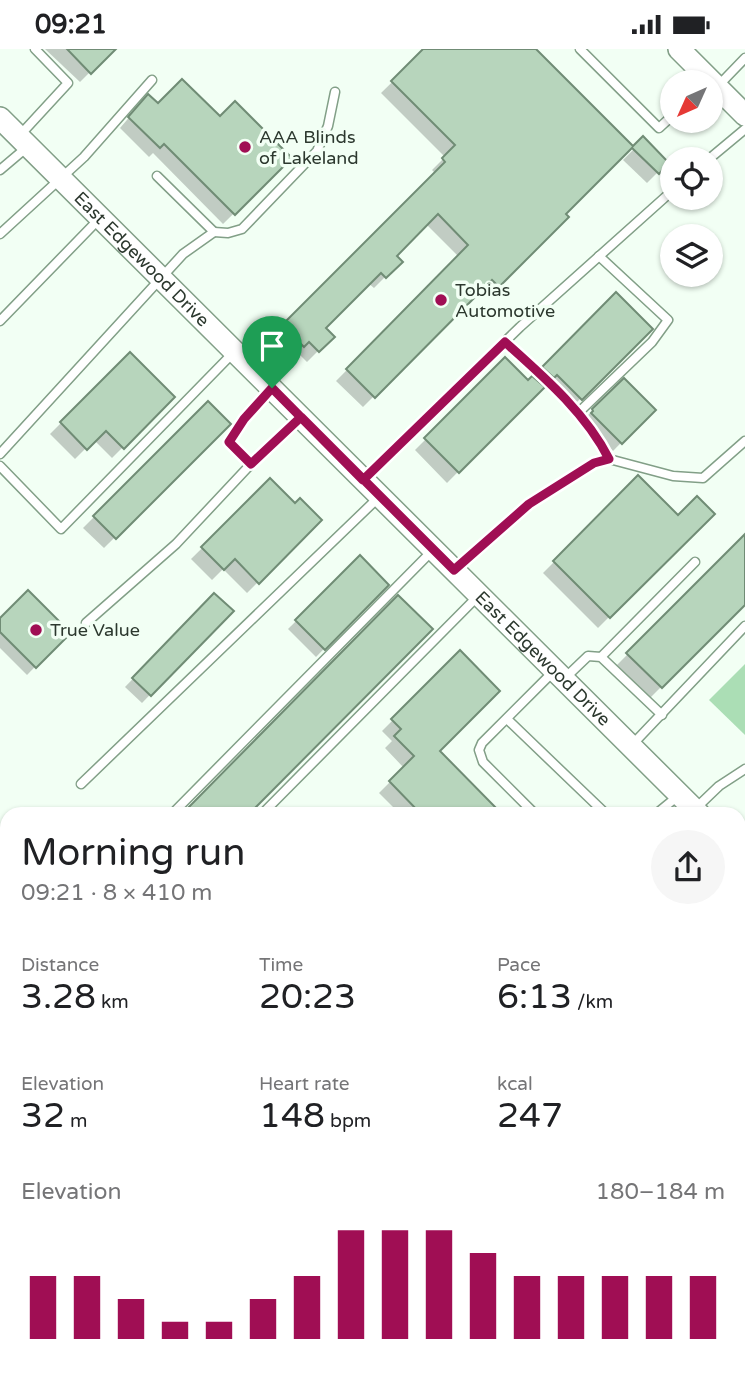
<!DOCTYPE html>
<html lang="en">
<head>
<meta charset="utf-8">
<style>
	body { margin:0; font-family:"Varela Round",sans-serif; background:#f6f6f6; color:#202124; height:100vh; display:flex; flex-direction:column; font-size:26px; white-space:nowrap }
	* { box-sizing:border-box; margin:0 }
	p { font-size:23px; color:#757577 }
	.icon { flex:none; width:38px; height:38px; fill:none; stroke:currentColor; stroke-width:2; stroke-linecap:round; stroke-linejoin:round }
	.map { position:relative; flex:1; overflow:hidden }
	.sheet { position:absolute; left:0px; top:758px; width:746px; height:569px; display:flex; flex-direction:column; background:#fff; border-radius:21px 21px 0 0; box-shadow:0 2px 5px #0004 }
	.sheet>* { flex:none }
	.needle { width:46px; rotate:225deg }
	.buttons { position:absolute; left:660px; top:21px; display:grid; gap:14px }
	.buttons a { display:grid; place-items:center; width:63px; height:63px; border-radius:50%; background:#fff; box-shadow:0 2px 5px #0004; font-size:35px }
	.pin { position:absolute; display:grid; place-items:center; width:60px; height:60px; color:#fff; margin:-72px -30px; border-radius:50% 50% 50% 0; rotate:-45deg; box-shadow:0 0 7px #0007 }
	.pin .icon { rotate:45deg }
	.round { display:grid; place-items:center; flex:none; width:74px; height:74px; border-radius:37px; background:#f6f6f6 }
	.summary { display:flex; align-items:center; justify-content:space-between; height:119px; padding:0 21px }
	h1 { font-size:38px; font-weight:600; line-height:52px }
	.metrics { display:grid; grid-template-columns:repeat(3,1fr); gap:10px; height:119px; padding:7px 21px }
	.metrics div { display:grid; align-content:center }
	.metrics b { font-size:35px; font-weight:600 }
	.metrics small { font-size:19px; font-weight:400 }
	.metrics p { font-size:19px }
	.chart { height:196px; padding:14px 21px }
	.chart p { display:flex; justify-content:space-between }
	.chart svg { width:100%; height:126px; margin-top:7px; stroke:#a00e54; stroke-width:6 }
	.status { display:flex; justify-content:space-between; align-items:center; height:49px; padding:0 35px; background:#fff; direction:ltr }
	.status svg { height:19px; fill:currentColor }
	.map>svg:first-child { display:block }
	.cemetery { fill:url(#cemetery-stones) }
	.garden { fill:#abdeb5 }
	.shadow { fill:#0003 }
	.building { fill:#b7d5bc; stroke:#708c75; stroke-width:2 }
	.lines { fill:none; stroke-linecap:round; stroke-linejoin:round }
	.lane-casing { stroke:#829f87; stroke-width:11 }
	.secondary-casing { stroke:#829f87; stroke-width:24 }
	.lane { stroke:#fff; stroke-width:8 }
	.secondary { stroke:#fff; stroke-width:21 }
	.route-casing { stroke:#fff; stroke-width:14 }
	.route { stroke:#a00e54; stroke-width:9 }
	.poi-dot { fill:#a00e54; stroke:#f2fff4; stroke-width:2.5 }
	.labels { text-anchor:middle; stroke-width:7; stroke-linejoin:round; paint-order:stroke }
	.poi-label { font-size:18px; fill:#2c382e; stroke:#f2fff4; text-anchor:start }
	.street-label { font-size:18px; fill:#2c382e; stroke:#f2fff4 }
</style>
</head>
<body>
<div class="status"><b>09:21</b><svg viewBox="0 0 49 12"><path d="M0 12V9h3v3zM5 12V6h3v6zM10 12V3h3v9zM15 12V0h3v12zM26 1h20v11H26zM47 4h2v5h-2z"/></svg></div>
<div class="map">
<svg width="745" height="1326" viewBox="0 0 745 1326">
	<defs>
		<pattern id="cemetery-stones" width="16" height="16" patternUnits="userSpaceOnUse" patternTransform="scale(1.75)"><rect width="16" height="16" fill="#abdeb5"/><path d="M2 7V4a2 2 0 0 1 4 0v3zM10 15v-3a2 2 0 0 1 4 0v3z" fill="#93bf9c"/></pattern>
	</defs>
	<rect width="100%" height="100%" fill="#f2fff4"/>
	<!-- cemetery -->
	<g class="cemetery">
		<path d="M0,803l7,7v223l-7,8z"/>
		<path d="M0,1279l7,7v34h35l6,6h-48z"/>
	</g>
	<!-- garden -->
	<path class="garden" d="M745,615v71l-36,-35z"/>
	<!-- shadow -->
	<g class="shadow">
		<path d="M45,0h68l-33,33z"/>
		<path d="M426,0h107l30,165 3,3 -79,79 -7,-6 -117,117 -27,-26 123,-124 -33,-33 -32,32 6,6 -26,26 -6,-5 -44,45 8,9 -25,25 -10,-10 -5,5 -19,-20 163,-163 -4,-4 13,-13 -64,-64z"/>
		<path d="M139,57h19l62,13 70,39 -67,66 -70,-71 -4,4 -29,-29z"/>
		<path d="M634,100l33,14 -20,20 -24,-23z"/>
		<path d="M616,246l34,34 -80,80 -25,-25 -98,99 -32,-33 90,-90 23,23z"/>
		<path d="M130,305l43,43 -61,61 -18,-18 -19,19 -25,-25z"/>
		<path d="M624,332l29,29 -40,41 -29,-29 1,-4z"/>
		<path d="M208,354l21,21 -125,124 -21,-20z"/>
		<path d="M638,429l40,39 34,-3 -114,114 -55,-55z"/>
		<path d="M270,432l25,24 25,15 -73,73 -24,-24 -11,11 -21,-21z"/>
		<path d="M741,491l4,4v59l-95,95 -33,-33z"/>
		<path d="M360,509l26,27 -70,72 -28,-28z"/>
		<path d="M214,546l17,16 -89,92 -17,-16z"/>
		<path d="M0,572l68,12 -41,42 -27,-27z"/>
		<path d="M460,604l-23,98 63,63h-100l-21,-21 25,-25 -19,-20 7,-7 -10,-10z"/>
	</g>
	<!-- building -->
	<g class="building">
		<path d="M67,0h49l-25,25z"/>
		<path d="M423,0h113l97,97 10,-10 26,27 -10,11 -27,-26 -66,66 3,3 -70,70 -7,-7 -117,118 -29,-29 122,-124 -30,-31 -41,42 6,6 -17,16 -5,-5 -55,55 9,9 -16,15 -10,-10 -5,5 -22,-22 163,-163 -3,-4 13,-13 -64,-64z"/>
		<path d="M182,30l38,37 15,-15 57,57 -57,57 -71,-71 -4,4 -32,-31 20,-23 10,9z"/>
		<path d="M616,243l37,37 -71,71 -25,-25 -3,3 -12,-11z"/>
		<path d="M130,303l45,45 -51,52 -18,-18 -19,19 -27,-28z"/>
		<path d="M505,308l23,23 4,-4 13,11 -86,86 -35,-35z"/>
		<path d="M624,329l32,32 -34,34 -31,-31 2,-2 -1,-2z"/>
		<path d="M208,352l23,23 -115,115 -23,-23z"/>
		<path d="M638,426l40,40 19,-19 18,18 -105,104 -57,-57z"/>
		<path d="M270,429l25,25 5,-5 22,22 -63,64 -24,-25 -11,11 -23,-23z"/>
		<path d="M745,485v71l-83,83 -36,-35z"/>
		<path d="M360,506l29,30 -64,65 -30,-30z"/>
		<path d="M28,541l43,43 -35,35 -36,-36v-14z"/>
		<path d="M214,544l20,18 -83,85 -19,-18z"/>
		<path d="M398,546l35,34 -184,185h-67z"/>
		<path d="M460,601l40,41 -60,60 62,63h-81l-32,-33 25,-25 -20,-20 7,-7 -10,-10z"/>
	</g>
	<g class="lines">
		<!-- lane casing -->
		<g class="lane-casing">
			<g id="lane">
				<path d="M580,0l79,79 13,-12"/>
				<path d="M719,36l26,-27"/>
				<path d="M21,85l47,-51 -33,-34"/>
				<path d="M709,110l36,-30"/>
				<path d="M0,121l26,-22"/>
				<path d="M214,183l14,1 14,-4 75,-78 11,-25 7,-34"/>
				<path d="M0,185l84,-77 68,-77"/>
				<path d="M0,272l100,-103"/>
				<path d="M505,293c38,35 81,70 104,117"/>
				<path d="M271,339l-27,31 -15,23 22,22 48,-45"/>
				<path d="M578,364l74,-71 16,-22 -69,-64"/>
				<path d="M0,405l183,-200 31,-22 -57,-56"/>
				<path d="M0,417l61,63 172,-176"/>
				<path d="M365,429l155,-151 152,-136"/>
				<path d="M455,521l74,-66 65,-41 15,-4 64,17 30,2 42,-37"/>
				<path d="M86,574l90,-79 75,-80"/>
				<path d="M601,608l94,-95"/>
				<path d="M564,630l24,-23 13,1 61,58"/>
				<path d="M507,670l99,95"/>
				<path d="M631,697l114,-120"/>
				<path d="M81,735l299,-288"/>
				<path d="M695,760l24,-23 26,-17"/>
				<path d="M172,765l261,-264"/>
				<path d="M262,765l217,-219"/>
				<path d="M535,765l-52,-52 -4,-12 3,-7 73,-73"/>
				<path d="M656,765l22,-18"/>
				<path d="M738,893l7,-6"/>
				<path d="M738,970l7,6"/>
				<path d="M0,1027l7,-7"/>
				<path d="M738,1248l7,-6"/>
				<path d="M368,1326l1,-6"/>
				<path d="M665,1326l7,-6"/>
			</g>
		</g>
		<!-- secondary casing -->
		<g class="secondary-casing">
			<g id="secondary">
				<path d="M679,0l66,66"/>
				<path id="s1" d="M0,69l699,696"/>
				<path d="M738,804l7,6"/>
			</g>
		</g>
		<!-- lane -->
		<use href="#lane" class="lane"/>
		<!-- secondary -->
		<use href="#secondary" class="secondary"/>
	</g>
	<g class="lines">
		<!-- route casing -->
		<g class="route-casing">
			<path id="route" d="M272,339l-28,31 -15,23 22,22 50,-47 153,153 75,-66 65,-41 15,-4c-23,-46 -66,-83 -104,-117l-142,138 -91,-92"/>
		</g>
		<!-- route -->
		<use href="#route" class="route"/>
	</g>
	<!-- markers -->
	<g class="poi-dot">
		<circle cx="245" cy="98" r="7"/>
		<circle cx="441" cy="251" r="7"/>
		<circle cx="36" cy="581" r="7"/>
	</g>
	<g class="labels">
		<!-- poi labels -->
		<g class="poi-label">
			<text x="259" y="94">AAA Blinds<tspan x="259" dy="21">of Lakeland</tspan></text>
			<text x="455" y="247">Tobias<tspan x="455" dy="21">Automotive</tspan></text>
			<text x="50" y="587">True Value</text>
		</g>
		<!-- street labels -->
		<g class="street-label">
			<text dy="6" stroke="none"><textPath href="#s1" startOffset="200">East Edgewood Drive</textPath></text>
			<text dy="6" stroke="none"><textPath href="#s1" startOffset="766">East Edgewood Drive</textPath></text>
		</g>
	</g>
</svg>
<div class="buttons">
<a><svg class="needle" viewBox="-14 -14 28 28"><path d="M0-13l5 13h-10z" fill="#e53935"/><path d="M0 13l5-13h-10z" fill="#757577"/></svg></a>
<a><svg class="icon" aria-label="locate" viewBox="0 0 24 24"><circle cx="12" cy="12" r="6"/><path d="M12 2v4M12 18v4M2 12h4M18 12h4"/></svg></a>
<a><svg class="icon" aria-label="layers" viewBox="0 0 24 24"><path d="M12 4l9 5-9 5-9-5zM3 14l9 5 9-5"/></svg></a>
</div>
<div class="pin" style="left:272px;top:339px;background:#1e9e55"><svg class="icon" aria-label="arrive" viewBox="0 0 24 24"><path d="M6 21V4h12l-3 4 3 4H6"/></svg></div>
<section class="sheet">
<div class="summary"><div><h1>Morning run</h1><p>09:21 · 8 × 410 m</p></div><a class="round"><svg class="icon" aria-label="share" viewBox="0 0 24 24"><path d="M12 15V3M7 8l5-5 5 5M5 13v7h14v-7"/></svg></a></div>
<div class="metrics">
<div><p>Distance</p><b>3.28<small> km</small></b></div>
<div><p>Time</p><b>20:23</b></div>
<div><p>Pace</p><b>6:13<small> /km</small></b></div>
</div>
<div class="metrics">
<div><p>Elevation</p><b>32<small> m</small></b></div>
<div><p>Heart rate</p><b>148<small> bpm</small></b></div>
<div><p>kcal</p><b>247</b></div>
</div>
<div class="chart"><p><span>Elevation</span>180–184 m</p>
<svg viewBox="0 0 160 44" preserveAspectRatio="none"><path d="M5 44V22M15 44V22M25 44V30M35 44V38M45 44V38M55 44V30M65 44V22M75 44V6M85 44V6M95 44V6M105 44V14M115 44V22M125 44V22M135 44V22M145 44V22M155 44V22"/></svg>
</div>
</section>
</div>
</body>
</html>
